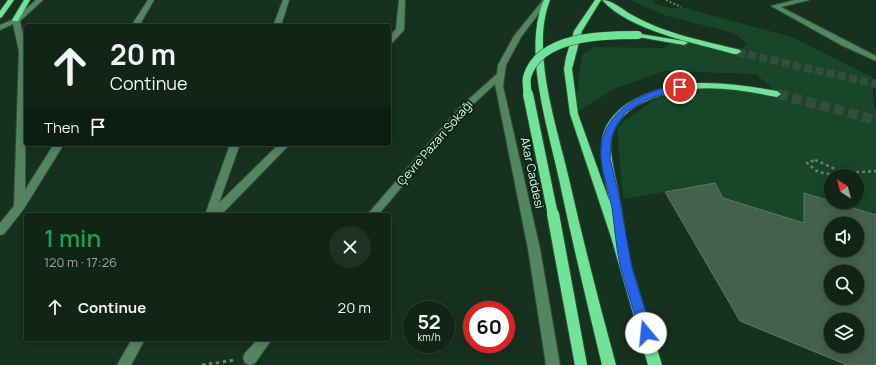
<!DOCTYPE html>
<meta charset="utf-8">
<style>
:root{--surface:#102516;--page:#1e3123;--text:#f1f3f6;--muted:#9ca5a1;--line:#304235}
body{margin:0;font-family:Manrope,sans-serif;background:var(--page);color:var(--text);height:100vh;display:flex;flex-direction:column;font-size:15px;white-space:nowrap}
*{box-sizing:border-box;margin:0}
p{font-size:13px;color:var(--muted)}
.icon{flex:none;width:22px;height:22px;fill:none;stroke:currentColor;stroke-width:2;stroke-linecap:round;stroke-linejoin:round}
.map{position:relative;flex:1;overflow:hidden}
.side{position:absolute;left:24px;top:213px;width:367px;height:128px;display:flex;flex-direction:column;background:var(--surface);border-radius:4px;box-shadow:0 2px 10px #0003,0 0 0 1px var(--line)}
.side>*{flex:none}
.top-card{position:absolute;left:24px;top:24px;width:367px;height:122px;border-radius:4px;box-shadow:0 2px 10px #0003,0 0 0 1px var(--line);background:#102516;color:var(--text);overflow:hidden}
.needle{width:26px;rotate:324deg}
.controls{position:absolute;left:824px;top:169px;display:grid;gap:8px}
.controls a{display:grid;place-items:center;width:40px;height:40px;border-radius:50%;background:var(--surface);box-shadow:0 2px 10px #0003,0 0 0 1px var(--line);font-size:20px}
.speed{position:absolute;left:403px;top:301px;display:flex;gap:8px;font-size:20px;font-weight:700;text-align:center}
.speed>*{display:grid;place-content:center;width:52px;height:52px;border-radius:50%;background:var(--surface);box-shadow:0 2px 10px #0003,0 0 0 1px var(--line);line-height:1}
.speed small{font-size:10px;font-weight:400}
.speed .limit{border:6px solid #d22;background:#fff;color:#111}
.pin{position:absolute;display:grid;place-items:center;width:34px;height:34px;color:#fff;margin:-17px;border:2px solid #fff;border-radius:50%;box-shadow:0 1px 4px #0007}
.me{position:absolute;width:44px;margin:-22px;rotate:343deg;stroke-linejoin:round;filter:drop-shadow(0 0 3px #0008)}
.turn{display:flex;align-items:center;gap:14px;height:84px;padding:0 20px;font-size:18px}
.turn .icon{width:52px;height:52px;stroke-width:2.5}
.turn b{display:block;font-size:28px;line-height:34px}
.then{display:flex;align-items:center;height:38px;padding:0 20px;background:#0003;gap:8px;font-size:15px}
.round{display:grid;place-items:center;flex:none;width:42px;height:42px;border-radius:21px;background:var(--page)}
.overview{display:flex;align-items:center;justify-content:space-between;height:68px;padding:0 20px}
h1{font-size:24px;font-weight:600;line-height:30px;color:#1e9e55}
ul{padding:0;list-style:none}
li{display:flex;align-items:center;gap:12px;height:52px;padding:0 20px}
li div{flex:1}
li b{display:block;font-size:15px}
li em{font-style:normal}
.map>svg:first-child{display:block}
</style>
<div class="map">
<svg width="876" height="365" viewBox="0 0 876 365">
<rect width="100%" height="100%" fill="#16311e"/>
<!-- green -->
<path fill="#174628" d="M 630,0 L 653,0 L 654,3 C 662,6 673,10 681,7 L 792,37 L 872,77 L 874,110 L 876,110 L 876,215 L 833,202 L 857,202 L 857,176 L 831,176 L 831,201 L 804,223 L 723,198 L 716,183 L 623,199 L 617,127 L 668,89 L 773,90 L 756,74 L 664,71 L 614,89 L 574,114 L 582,55 L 594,47 L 664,48 L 670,43 L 680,40 L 741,51 L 747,43 L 734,33 L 667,16 Z"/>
<!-- building -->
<path fill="#44614c" stroke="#5d7a65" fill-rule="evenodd" d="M 715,183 L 723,198 L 804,223 L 804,193 L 876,215 L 876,365 L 847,365 L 740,321 L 665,192 ZM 831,224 L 857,224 L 857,250 L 831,250 ZM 831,272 L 857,272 L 857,298 L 831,298 ZM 831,320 L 857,320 L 857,346 L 831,346 Z"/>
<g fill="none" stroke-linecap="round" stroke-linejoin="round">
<!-- major-tunnel-far1 -->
<path stroke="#354e3c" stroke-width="8" stroke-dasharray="8 3.5" stroke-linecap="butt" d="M 737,52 L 876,84
M 777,94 L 781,95"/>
<!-- major-tunnel -->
<path stroke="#354e3c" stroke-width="10" stroke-dasharray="10 4.5" stroke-linecap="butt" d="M 778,94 L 876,120"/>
<defs>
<path id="minor" d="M 36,0 L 43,0 L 20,21 L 26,48 L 25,190 L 54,144 L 64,144 L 23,210 L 4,234 L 0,235 L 0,223 L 14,206 L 19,51 L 13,24 L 0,30 L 0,25 L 14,19 Z
M 148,0 L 154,0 L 139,26 L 131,26 Z
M 283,0 L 289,0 L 281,26 L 273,26 Z
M 399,0 L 405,0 L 404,30 L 392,43 L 389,43 L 389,37 L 396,29 Z
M 543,0 L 549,0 L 521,37 L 506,65 L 503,86 L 540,249 L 560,365 L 546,365 L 528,249 L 495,84 L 466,111 L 378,215 L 367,215 L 460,107 L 497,74 L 498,65 L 514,36 Z
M 795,0 L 809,0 L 781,7 L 876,56 L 876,61 L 841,45 L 771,6 Z
M 230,144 L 240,144 L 219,203 L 279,144 L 290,144 L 221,215 L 205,215 Z
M 132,339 L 145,339 L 131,365 L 117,365 Z
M 258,339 L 272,339 L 255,363 L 250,365 L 245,363 L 243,358 L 245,353 Z"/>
<path id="major" d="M 8,0 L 14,0 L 2,17 L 0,18 L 0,11 Z
M 24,0 L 30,0 L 18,21 L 14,21 L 12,20 Z
M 544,0 L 550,0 C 530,50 557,127 569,179 C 583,241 599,303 616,365 L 602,365 C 587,303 572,241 559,179 C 548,127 522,50 544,0 Z
M 595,0 L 601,0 L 582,31 L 572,69 L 578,114 L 610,203 C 606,183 599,161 602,140 C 609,98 668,83 704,83 C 729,83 753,87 777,91 L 781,94 L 777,97 C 731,88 686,81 642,103 C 627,110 613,124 611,142 C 610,158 615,174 618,190 C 621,204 623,218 625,232 L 622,236 L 662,365 L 648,365 L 611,237 L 570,114 L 564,69 L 566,57 L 574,31 Z
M 602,0 C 613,0 624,11 634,16 C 666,34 705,41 740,50 L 741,52 L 737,54 L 734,54 C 695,43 630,31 602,0 Z
M 635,33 L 684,41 L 688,43 L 684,45 L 638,37 L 634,35 Z"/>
</defs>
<!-- minor casing -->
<use href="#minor" stroke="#334c3a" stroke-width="2"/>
<!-- major casing -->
<use href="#major" stroke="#334c3a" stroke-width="2"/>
<!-- path-far2 -->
<path stroke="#687e6e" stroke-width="2" stroke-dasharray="2 2" stroke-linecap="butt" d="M 666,0 L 681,7"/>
<!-- path-far1 -->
<path stroke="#687e6e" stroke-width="2.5" stroke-dasharray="3 3" stroke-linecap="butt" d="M 815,160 L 844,173 L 842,176 L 818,172 L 807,163 Z
M 844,173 L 876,171"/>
<!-- path -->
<path stroke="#687e6e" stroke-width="3" stroke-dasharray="3.5 3.5" stroke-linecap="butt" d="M 202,365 L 235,360"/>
<!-- minor -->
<use href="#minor" fill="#528661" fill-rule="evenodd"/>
<!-- major -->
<use href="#major" fill="#70e496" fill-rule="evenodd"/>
<defs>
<path id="major-bridge-far2" d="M 528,95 C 527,89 526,82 527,77 C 539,35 604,35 638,35"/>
<path id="major-bridge-far1" d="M 528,94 L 553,215"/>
<path id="major-bridge" d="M 553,214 L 581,365"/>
</defs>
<!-- major-bridge-far2 casing -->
<use href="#major-bridge-far2" stroke="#334c3a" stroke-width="9" stroke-linecap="butt"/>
<!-- major-bridge-far1 casing -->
<use href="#major-bridge-far1" stroke="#334c3a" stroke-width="12" stroke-linecap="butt"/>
<!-- major-bridge casing -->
<use href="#major-bridge" stroke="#334c3a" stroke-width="14" stroke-linecap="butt"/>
<!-- major-bridge-far2 -->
<use href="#major-bridge-far2" stroke="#70e496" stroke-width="8"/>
<!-- major-bridge-far1 -->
<use href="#major-bridge-far1" stroke="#70e496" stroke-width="10"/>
<!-- major-bridge -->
<use href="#major-bridge" stroke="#70e496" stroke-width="12"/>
</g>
<!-- route -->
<path fill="#2563eb" stroke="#184099" d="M 680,85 L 683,85 L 683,88 L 670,91 L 646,100 L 626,112 L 616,126 L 611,138 L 610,158 L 619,196 L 632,268 L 652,333 L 650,337 L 646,339 L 642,337 L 640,333 C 634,312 627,290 621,269 C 616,249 615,228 612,208 C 609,192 602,173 601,157 C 598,113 642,90 680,85 Z"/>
<g text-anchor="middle" stroke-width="4" stroke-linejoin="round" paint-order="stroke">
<!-- street labels -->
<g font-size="12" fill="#e2f2e5" stroke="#0b2715">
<text transform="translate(435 143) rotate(-49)" y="4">Çevre Pazarı Sokağı</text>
<text transform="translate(532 173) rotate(78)" y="4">Akar Caddesi</text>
</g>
</g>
</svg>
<div class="controls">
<a><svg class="needle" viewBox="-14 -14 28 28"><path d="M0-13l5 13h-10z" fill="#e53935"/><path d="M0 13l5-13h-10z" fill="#9ca5a1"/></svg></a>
<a><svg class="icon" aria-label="sound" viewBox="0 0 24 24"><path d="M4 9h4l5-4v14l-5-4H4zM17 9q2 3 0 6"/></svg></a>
<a><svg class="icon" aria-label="search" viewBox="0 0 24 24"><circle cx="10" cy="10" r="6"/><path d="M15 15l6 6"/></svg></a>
<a><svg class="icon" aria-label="layers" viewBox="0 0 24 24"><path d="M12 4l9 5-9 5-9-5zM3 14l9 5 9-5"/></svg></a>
</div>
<div class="speed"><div>52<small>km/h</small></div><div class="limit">60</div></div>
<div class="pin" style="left:680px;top:87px;background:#d93025"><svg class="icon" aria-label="arrive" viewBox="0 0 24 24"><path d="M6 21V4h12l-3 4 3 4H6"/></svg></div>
<svg class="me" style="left:646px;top:333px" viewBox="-20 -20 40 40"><circle r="19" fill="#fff"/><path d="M0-13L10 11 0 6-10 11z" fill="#2563eb"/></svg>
<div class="top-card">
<div class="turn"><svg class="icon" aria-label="ahead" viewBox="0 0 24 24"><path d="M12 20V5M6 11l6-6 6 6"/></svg><div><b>20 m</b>Continue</div></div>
<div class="then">Then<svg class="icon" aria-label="arrive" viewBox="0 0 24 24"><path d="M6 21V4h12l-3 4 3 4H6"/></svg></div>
</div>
<section class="side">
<div class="overview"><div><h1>1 min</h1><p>120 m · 17:26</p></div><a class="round"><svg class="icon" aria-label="close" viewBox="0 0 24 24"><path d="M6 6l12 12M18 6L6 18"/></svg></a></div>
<ul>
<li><svg class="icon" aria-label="ahead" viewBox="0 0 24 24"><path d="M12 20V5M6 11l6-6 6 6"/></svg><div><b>Continue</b></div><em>20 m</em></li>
</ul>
</section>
</div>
